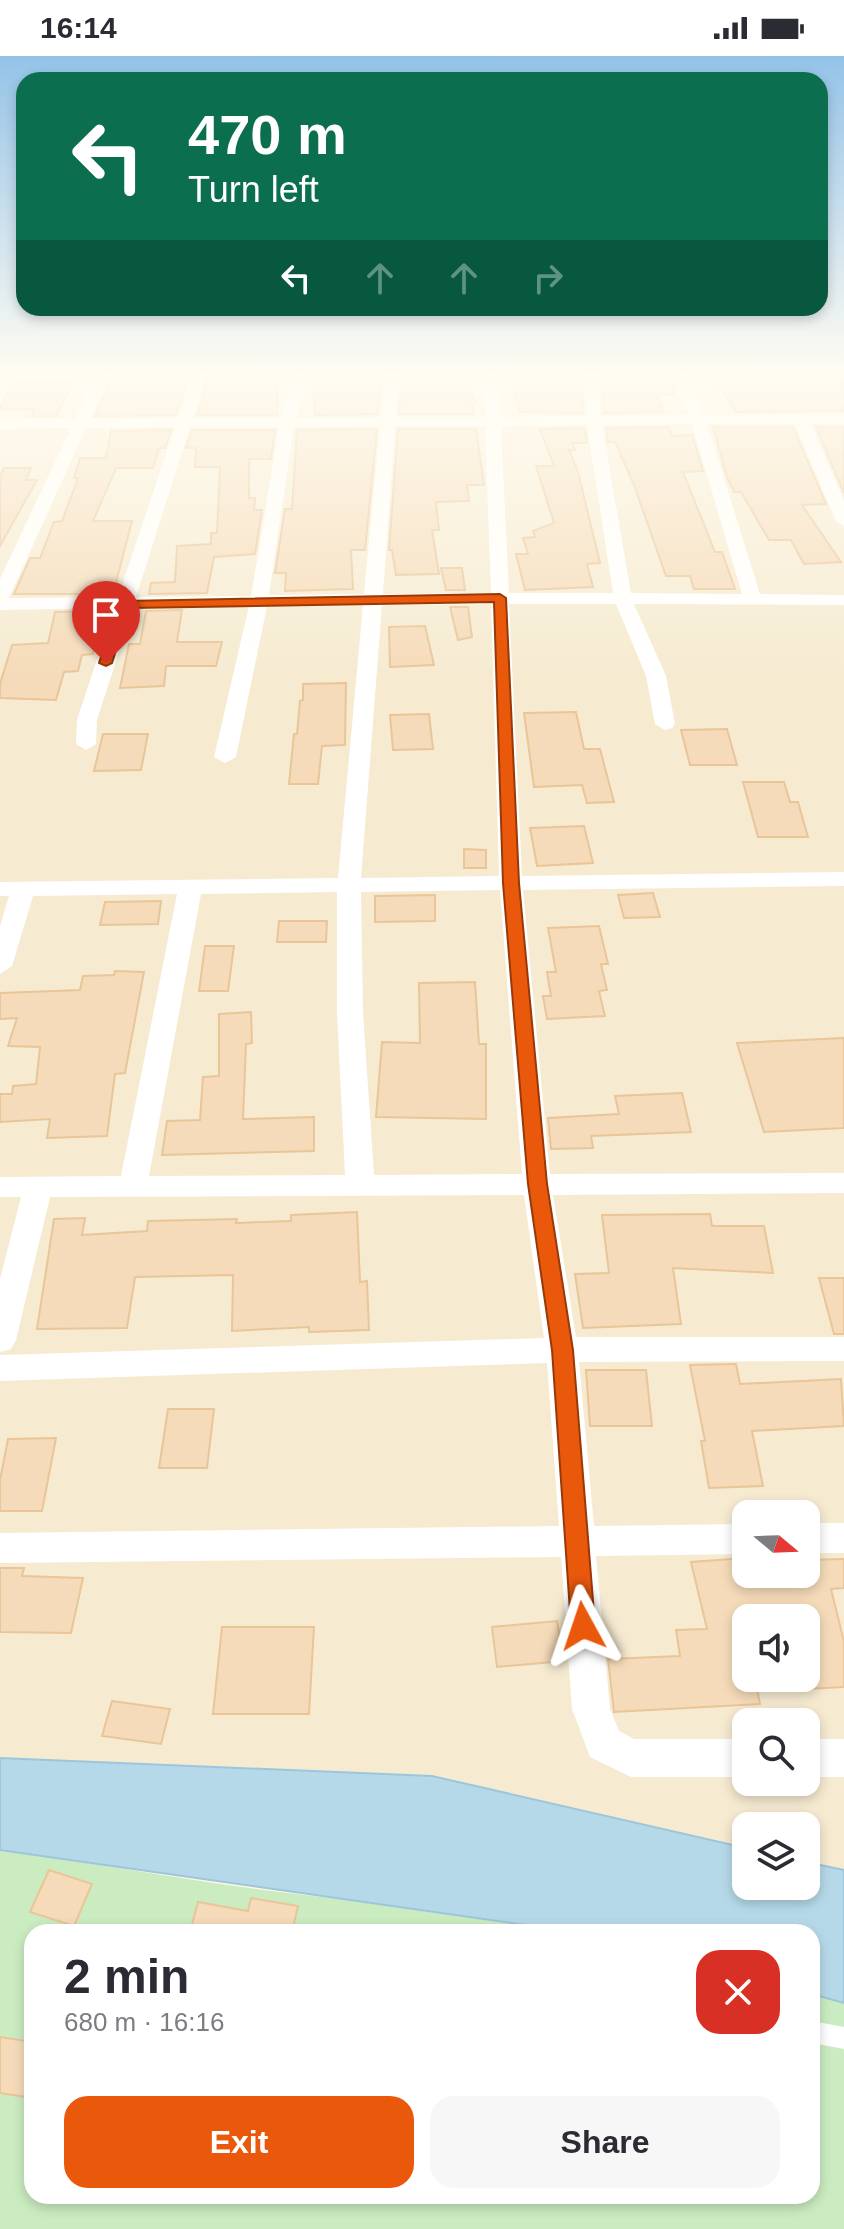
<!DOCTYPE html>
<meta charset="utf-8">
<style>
:root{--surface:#fff;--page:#f7f7f7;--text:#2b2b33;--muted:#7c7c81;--accent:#ea580c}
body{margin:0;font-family:Helvetica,sans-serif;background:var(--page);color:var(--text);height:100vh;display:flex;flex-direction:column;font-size:30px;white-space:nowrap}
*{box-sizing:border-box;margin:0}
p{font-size:26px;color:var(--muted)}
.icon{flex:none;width:44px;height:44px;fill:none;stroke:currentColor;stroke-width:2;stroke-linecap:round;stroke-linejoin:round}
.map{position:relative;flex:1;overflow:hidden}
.details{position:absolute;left:24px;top:1868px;width:796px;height:280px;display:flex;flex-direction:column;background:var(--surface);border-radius:24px;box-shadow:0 4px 12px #0003}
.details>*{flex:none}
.banner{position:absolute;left:16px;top:16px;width:812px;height:244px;border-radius:24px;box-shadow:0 4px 12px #0003;background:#0b6e4f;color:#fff;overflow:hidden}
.needle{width:52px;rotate:109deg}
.controls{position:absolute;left:732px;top:1444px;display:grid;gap:16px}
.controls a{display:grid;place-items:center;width:88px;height:88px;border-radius:16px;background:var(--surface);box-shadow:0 4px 12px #0003;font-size:40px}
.pin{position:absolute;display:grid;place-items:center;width:68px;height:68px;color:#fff;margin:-82px -34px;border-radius:50% 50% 50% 0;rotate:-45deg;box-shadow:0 0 8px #0007}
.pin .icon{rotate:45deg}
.me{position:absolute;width:88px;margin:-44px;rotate:355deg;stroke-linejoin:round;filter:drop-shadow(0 0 6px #0008)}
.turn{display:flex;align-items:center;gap:28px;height:168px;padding:0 40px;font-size:36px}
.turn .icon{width:104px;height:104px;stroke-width:2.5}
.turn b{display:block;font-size:56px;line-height:68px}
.lanes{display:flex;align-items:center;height:76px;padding:0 40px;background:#0003;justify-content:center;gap:40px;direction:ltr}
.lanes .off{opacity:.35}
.round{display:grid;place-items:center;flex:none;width:84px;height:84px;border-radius:24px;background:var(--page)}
.summary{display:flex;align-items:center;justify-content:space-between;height:136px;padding:0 40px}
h1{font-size:48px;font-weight:600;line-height:60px}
.primary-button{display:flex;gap:16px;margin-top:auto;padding:16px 40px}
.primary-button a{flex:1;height:92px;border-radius:24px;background:var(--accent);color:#fff;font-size:32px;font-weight:600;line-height:92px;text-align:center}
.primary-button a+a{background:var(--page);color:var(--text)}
.status{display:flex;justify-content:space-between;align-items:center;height:56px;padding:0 40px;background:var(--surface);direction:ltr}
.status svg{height:22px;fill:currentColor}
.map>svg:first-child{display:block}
</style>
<div class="status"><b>16:14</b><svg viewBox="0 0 49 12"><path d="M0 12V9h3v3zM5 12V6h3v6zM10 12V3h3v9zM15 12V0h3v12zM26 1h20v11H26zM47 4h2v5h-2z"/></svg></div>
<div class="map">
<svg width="844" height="2173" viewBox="0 0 844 2173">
<rect width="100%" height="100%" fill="#fef8e3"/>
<!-- residential -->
<path fill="#f6ebd1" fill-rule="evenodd" d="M 0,317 L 844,317 L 844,1814 L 806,1806 L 806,1770 L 746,1770 L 746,1792 L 432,1720 L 0,1702 ZM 746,1458 L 806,1458 L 806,1518 L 746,1518 ZM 746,1562 L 806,1562 L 806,1622 L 746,1622 ZM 746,1666 L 806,1666 L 806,1726 L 746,1726 Z"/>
<!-- green -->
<path fill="#cbecc1" d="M 0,1795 C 81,1804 161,1820 242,1831 C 352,1847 465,1851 574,1876 L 32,1876 L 32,2140 L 812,2140 L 812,1938 L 844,1947 L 844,2173 L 0,2173 Z"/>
<!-- water -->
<path fill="#b6d9e9" stroke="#9cc6db" stroke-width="2" d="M 0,1702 L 432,1720 L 746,1792 L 746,1830 L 806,1830 L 806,1806 L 844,1814 L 844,1947 L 812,1938 L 812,1876 L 574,1876 L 0,1794 Z"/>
<!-- building -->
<path fill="#f5dbb9" stroke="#e9c598" stroke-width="2" d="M 312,317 L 344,317 L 345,324 L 381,324 L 378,358 L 315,359 Z
M 462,317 L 476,347 L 472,347 L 474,358 L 399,358 L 402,324 L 408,324 L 406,318 Z
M 508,317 L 581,317 L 583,357 L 520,356 Z
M 601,317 L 665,317 L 675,339 L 657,339 L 664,356 L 604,357 Z
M 730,317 L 844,319 L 844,355 L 736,356 L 713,319 Z
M 277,318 L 277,359 L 197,359 L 209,319 Z
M 150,319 L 189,319 L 176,359 L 95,360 L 110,326 L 120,326 L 121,320 Z
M 63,326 L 73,326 L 56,360 L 32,360 L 34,353 L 0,353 L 12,327 Z
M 669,371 L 672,380 L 692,379 L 703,415 L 683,416 L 715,496 L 722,496 L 735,533 L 694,533 L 690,520 L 666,520 L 634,429 L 615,386 L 608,386 L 606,372 Z
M 713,371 L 793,371 L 826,448 L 802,449 L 841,506 L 804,508 L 791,484 L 769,484 L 741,436 L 734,436 L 727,421 Z
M 816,371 L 844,371 L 844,437 Z
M 584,372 L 587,387 L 572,387 L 575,394 L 569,394 L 578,416 L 600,507 L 587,508 L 593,531 L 525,534 L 516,498 L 528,498 L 523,482 L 535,481 L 533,475 L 554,467 L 536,410 L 554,410 L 540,373 Z
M 377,373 L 365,494 L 351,494 L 353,533 L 285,535 L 286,517 L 275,517 L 285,453 L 292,453 L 297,374 Z
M 398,373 L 476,373 L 484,429 L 467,429 L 469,445 L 436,446 L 439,474 L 432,474 L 439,518 L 396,519 L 392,494 L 389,494 Z
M 171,374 L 165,392 L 159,392 L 153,412 L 116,412 L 93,465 L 132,465 L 113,538 L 14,538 L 30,502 L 40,502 L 54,466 L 62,465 L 78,422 L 74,422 L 80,402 L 106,402 L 111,375 Z
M 192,374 L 275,374 L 271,403 L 249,403 L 249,442 L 255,442 L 254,454 L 262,454 L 255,498 L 214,501 L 207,537 L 149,538 L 151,527 L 175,526 L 177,490 L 211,488 L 211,477 L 217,477 L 220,411 L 195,411 L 196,392 L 186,392 Z
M 4,412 L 31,412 L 26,424 L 37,424 L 0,490 L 0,420 Z
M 441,512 L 462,512 L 465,534 L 446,534 Z
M 450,551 L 468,551 L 472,581 L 458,584 Z
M 182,554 L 177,586 L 222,586 L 216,610 L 166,610 L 164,630 L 120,632 L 129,588 L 140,588 L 146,555 Z
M 102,555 L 93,598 L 82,599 L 78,615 L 64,616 L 56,644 L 0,642 L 0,628 L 12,589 L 48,587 L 55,556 Z
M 425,570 L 434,609 L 390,611 L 389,571 Z
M 346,627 L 345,689 L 322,690 L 318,728 L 289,728 L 294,678 L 297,678 L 300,645 L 303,644 L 303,628 Z
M 576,656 L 584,693 L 600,693 L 614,746 L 587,747 L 582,729 L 534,731 L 524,657 Z
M 429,658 L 433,693 L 393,694 L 390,659 Z
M 727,673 L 737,709 L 690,709 L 681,674 Z
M 103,678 L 148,678 L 141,714 L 94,715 Z
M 743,726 L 784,726 L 790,746 L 798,746 L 808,781 L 758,781 Z
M 584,770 L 593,807 L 537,810 L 530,772 Z
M 464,793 L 486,794 L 486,812 L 464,812 Z
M 653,837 L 660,861 L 624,862 L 618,839 Z
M 435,839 L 435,865 L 375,866 L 375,840 Z
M 161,845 L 158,868 L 100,869 L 105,846 Z
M 279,865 L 327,865 L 326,886 L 277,886 Z
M 599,870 L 608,908 L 601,908 L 607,934 L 599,935 L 605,960 L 547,963 L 543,940 L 551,940 L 547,916 L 556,916 L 548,872 Z
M 205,890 L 234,890 L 228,935 L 199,935 Z
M 115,915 L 144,916 L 125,1017 L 115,1018 L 107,1080 L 47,1082 L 50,1063 L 0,1066 L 0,1038 L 12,1038 L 13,1030 L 36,1028 L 40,991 L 8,990 L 17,962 L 0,963 L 0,937 L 80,934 L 83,920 L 114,919 Z
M 475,926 L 479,988 L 486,988 L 486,1063 L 376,1061 L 382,986 L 420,987 L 419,927 Z
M 251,956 L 252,987 L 246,988 L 243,1063 L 314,1061 L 314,1095 L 162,1099 L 167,1065 L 200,1064 L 203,1021 L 219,1020 L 219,958 Z
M 844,982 L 844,1072 L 764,1076 L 737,987 Z
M 682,1037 L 691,1076 L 591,1080 L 593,1092 L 551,1093 L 548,1062 L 619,1058 L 615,1040 Z
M 357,1156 L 360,1226 L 367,1225 L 369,1274 L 309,1276 L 309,1271 L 232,1275 L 233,1219 L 135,1221 L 127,1272 L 37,1273 L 54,1163 L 85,1162 L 82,1179 L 147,1175 L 148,1165 L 237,1163 L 236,1167 L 291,1165 L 291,1159 Z
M 710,1158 L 712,1170 L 764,1170 L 773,1217 L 673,1212 L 681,1268 L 583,1272 L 575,1218 L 609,1217 L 602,1159 Z
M 819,1222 L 844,1222 L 844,1278 L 834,1278 Z
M 736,1308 L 740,1328 L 841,1323 L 844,1370 L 752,1375 L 763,1430 L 709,1432 L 701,1385 L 705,1385 L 690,1309 Z
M 586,1314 L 646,1314 L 652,1370 L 590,1370 Z
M 168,1353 L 214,1353 L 207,1412 L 159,1412 Z
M 56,1382 L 42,1455 L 0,1455 L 0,1424 L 8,1383 Z
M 745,1502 L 746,1518 L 806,1518 L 806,1504 L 844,1503 L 844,1532 L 831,1533 L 844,1586 L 844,1631 L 806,1633 L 806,1559 L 746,1562 L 746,1622 L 755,1622 L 760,1648 L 614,1656 L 608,1603 L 680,1600 L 676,1574 L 707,1573 L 691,1506 Z
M 0,1512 L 24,1512 L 22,1520 L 83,1522 L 71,1577 L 0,1576 Z
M 557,1565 L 564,1605 L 497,1611 L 492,1571 Z
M 222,1571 L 314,1571 L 309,1658 L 213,1658 Z
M 112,1645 L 170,1653 L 161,1688 L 102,1680 Z
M 49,1814 L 92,1828 L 74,1870 L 30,1856 Z
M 251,1842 L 298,1850 L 292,1876 L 190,1876 L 198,1846 L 248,1855 Z
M 0,1981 L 32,1986 L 32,2042 L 0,2037 Z"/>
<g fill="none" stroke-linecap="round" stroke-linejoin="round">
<!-- service -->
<path fill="#fff" fill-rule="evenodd" d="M 812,1965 L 844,1971 L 844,1993 L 812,1987 Z"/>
<!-- minor -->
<path fill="#fff" fill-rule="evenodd" d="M 97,317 L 111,317 L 90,363 L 178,362 L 193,317 L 207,317 L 193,362 L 280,362 L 295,317 L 309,317 L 296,362 L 381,361 L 385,317 L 399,317 L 396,361 L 485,361 L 484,317 L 498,317 L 500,361 L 586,360 L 584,317 L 598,317 L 601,360 L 689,359 L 673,317 L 687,317 L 704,359 L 844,358 L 844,368 L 811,368 L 844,445 L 844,470 L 836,465 L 795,368 L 707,368 L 760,538 L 844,539 L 844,549 L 634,548 L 666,620 L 675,668 L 672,672 L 665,674 L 655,668 L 646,620 L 616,548 L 509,548 L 522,820 L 844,816 L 844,830 L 523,834 L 550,1118 L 844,1117 L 844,1137 L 553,1139 L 576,1281 L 844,1281 L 844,1305 L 579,1306 L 594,1470 L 746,1468 L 746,1498 L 596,1500 L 610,1653 L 619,1675 L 634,1683 L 746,1683 L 746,1721 L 631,1721 L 590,1701 L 572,1653 L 561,1501 L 0,1507 L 0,1477 L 559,1470 L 547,1307 L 0,1325 L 0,1299 L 544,1282 L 524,1139 L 50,1141 L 16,1284 L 11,1293 L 0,1296 L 0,1223 L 21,1141 L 0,1141 L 0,1121 L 121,1120 L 177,838 L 33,840 L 12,910 L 0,918 L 0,870 L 9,840 L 0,840 L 0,826 L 338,822 L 363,549 L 267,550 L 236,701 L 225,707 L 214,701 L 249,550 L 133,552 L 97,664 L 96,688 L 86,694 L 76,688 L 77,664 L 114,552 L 0,554 L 0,523 L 71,372 L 0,373 L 0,363 L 75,363 ZM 692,368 L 742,538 L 631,537 L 602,369 ZM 587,369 L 613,537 L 509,537 L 501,370 ZM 380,370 L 364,538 L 269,539 L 294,371 ZM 395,370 L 485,370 L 491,537 L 383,538 ZM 175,371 L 118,541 L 9,542 L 86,372 ZM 190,371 L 279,371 L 251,540 L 136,541 ZM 491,548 L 499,820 L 361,822 L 382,549 ZM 500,834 L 522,1118 L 374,1119 L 363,957 L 361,836 ZM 337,836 L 337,957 L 345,1119 L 149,1120 L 201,838 Z
M 806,1467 L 844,1467 L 844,1497 L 806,1497 Z
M 806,1683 L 844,1683 L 844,1721 L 806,1721 Z"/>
</g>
<!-- sky -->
<linearGradient id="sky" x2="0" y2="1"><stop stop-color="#94c3e8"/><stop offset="0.51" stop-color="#fffcf2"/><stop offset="1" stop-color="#fffcf2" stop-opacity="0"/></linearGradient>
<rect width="844" height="621" fill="url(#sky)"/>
<!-- route -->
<path fill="#ea580c" stroke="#983908" stroke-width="2" d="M 500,538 L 506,542 L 519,827 L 547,1128 L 573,1294 L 595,1570 L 591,1577 L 583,1581 L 574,1577 L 571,1570 L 552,1294 L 528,1128 L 503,827 L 494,546 L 129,552 L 112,607 L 106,610 L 99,607 L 118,549 L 124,545 Z"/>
</svg>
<div class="controls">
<a><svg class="needle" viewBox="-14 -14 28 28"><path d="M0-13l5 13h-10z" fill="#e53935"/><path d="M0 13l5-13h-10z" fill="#7c7c81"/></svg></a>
<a><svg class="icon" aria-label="sound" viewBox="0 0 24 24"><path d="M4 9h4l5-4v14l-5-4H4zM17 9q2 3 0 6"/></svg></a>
<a><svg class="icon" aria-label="search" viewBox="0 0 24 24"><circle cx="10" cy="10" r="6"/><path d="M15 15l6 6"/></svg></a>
<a><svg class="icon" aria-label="layers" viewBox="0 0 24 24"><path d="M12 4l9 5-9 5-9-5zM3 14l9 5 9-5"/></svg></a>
</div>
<div class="pin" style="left:106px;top:607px;background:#d93025"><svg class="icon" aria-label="arrive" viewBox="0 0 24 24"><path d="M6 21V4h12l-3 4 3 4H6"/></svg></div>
<svg class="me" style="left:583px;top:1570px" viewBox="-20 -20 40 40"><path d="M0-17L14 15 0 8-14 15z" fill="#ea580c" stroke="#fff" stroke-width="4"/></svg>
<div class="banner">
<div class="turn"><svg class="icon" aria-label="left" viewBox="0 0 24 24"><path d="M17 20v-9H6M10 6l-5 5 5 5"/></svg><div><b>470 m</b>Turn left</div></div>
<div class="lanes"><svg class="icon" aria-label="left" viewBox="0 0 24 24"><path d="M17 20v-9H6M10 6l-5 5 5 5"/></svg><svg class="icon off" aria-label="ahead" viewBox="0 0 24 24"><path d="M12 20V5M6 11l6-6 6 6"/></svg><svg class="icon off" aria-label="ahead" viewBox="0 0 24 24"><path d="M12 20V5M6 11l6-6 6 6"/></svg><svg class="icon off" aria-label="right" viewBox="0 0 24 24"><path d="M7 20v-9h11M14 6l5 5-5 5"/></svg></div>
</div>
<section class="details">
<div class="summary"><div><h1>2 min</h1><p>680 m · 16:16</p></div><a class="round" style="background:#d93025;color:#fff"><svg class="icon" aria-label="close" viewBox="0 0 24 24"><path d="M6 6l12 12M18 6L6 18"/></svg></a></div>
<div class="primary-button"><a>Exit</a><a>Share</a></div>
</section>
</div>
